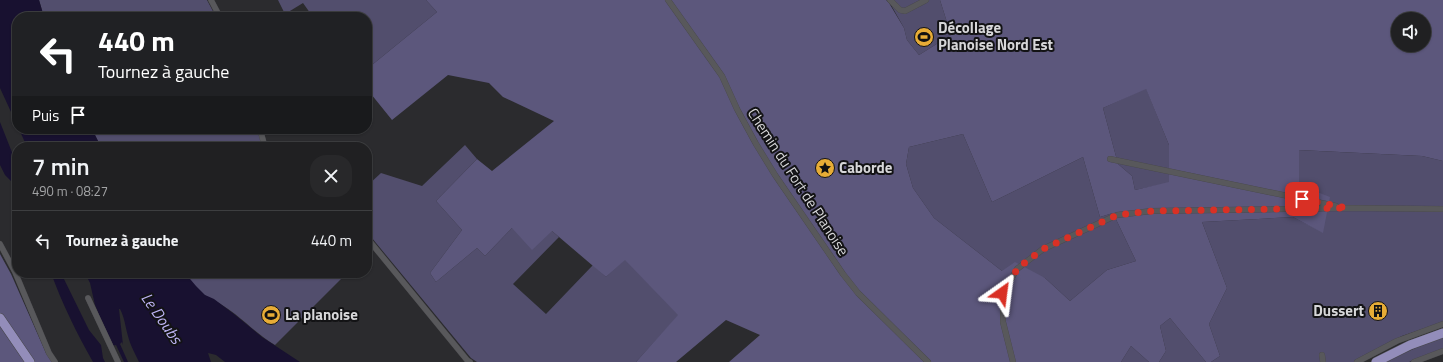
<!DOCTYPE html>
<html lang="fr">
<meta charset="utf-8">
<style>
:root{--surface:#202022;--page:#28282a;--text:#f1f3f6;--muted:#a2a3a5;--line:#3d3e40}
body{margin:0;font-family:"Titillium Web",sans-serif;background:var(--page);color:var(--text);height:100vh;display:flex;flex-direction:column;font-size:15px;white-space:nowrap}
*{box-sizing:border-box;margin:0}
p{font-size:13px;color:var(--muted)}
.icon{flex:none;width:22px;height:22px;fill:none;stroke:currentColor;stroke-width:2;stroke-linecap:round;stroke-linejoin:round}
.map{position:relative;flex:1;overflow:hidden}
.details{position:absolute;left:12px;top:142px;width:360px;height:136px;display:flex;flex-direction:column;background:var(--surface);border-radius:16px;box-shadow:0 1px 3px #0004,0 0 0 1px var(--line)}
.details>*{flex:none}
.banner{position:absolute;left:12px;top:12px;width:360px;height:122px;border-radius:16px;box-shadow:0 1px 3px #0004,0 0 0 1px var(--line);background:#202124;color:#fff;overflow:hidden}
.tools{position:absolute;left:1391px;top:12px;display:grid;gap:8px}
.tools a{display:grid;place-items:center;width:40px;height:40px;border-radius:50%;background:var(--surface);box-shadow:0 1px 3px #0004,0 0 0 1px var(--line);font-size:20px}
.pin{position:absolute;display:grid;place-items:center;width:34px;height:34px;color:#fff;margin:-17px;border-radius:8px;box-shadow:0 2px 6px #0006}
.me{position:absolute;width:44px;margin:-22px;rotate:31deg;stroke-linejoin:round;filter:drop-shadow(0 0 3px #0008)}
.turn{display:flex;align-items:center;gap:14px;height:84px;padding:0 20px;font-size:18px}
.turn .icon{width:52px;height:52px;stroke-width:2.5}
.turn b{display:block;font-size:28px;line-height:34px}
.then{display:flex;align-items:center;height:38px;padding:0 20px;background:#0003;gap:8px;font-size:15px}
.round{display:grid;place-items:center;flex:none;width:42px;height:42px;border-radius:16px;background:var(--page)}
.head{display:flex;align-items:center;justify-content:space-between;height:68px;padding:0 20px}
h1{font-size:24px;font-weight:600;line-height:30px}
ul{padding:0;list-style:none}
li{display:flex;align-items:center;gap:12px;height:60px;padding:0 20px;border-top:1px solid var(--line)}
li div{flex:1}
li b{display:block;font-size:15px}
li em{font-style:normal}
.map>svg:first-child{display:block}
</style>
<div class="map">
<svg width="1443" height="362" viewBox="0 0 1443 362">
<rect width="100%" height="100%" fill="#2b2b2e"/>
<!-- green -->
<path fill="#524e6d" d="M 39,0 L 207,0 L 216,17 L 44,17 Z
M 278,0 L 426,0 L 437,12 L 367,69 L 367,17 L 313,17 L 303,3 L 285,14 Z
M 886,0 L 940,0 L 951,35 L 919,55 L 907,40 L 904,28 L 890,3 Z
M 1146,88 L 1169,145 L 1169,183 L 1135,190 L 1132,176 L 1118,164 L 1103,108 Z
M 92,129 L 258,129 L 263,147 L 101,147 Z
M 963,134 L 992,202 L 1083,157 L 1100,217 L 1113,213 L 1136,261 L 1107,270 L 1070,301 L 1045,278 L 1002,271 L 934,218 L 913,188 L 906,164 L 909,147 Z
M 465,145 L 477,159 L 436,201 L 462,230 L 430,273 L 436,282 L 477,248 L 485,256 L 512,228 L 552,231 L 559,237 L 513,284 L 546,314 L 593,265 L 606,277 L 625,259 L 679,315 L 636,362 L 477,362 L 471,358 L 367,232 L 367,186 L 381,173 L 422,186 Z
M 1298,150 L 1422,156 L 1443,161 L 1443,322 L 1402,336 L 1354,362 L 1211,362 L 1220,356 L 1209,324 L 1227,288 L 1202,222 L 1293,217 L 1323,232 L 1299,185 Z
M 185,273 L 347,273 L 275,345 C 260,336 249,325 235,314 C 226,307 216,301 206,296 C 197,291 191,281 185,273 Z
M 1170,318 L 1206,362 L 1159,362 L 1166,351 L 1160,326 Z
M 1443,337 L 1443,349 L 1409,362 L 1384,362 L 1431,341 Z
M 1131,346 L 1149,362 L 1121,362 Z"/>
<!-- forest -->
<path fill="#5c577c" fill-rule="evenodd" d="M 426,0 L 886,0 L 889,3 L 904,28 L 907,40 L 919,55 L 951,35 L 940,0 L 1443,0 L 1443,161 L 1422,156 L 1299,150 L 1299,185 L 1330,197 L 1323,233 L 1293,217 L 1202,222 L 1227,288 L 1209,324 L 1220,356 L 1211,362 L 1206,362 L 1170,318 L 1160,326 L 1166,351 L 1159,362 L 1149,362 L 1131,346 L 1121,362 L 729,362 L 760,335 L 726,320 L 676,362 L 636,362 L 678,315 L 625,260 L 606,277 L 552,231 L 532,250 L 512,228 L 485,256 L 477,248 L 436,282 L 430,273 L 462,230 L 436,201 L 477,159 L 492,171 L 554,121 L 503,97 L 489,83 L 448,75 L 392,120 L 367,89 L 367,69 L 437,12 ZM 1398,19 L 1424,19 L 1424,45 L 1398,45 ZM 1146,89 L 1169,145 L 1169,182 L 1135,190 L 1132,176 L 1118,164 L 1103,108 ZM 963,134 L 992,202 L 1083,157 L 1100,217 L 1113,213 L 1136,261 L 1107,270 L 1070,301 L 1045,278 L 1015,262 L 1002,271 L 934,218 L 913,188 L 906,164 L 909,147 Z
M 0,254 L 11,274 L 46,353 L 52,362 L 0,362 Z"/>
<!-- water -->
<path fill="#181130" d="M 0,0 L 39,0 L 44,17 L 17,17 L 17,125 L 0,88 Z
M 0,122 L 17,165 L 17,208 L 11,181 L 5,175 L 0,165 Z
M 19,129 L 92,129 L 101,147 L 27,147 Z
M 51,273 L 61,273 L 89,330 L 101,345 L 103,358 L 105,362 L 93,362 C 77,334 62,303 51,273 Z
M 85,273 L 185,273 L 196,286 L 205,295 L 214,299 L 234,314 L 262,337 L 300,362 L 225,362 L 216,355 L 208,353 L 211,362 L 139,362 C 135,353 130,345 128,336 C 125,326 125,319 120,309 L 119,309 L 123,345 L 122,342 L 120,344 L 128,362 L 124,362 L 116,345 L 112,346 L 95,305 L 90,283 Z"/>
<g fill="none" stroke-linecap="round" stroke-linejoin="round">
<defs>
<path id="minor" d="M 211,0 L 220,17
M 668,0 L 722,76 L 737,109 L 756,144 L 775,175 L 843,274 L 858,293 L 928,362
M 890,0 L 900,10 L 905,11 L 926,0
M 260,129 L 265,147
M 1110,159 L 1336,206
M 367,238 L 467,360 L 470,362
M 0,244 L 15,272 L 49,353 L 55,362
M 88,298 L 118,362
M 1322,355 L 1323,362
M 1013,362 L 1003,322 L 1003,293 L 1017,269 L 1043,249 L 1117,215 L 1152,211 L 1347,208 L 1443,209
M 1357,362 L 1397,341 L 1443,324
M 1414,362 L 1443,351"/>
<path id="primary" d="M 0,318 L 30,362
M 1376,362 L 1410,345 L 1443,333"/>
</defs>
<!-- minor casing -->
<use href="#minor" stroke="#464649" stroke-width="6"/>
<!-- primary casing -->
<use href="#primary" stroke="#464649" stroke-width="10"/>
<!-- minor -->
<use href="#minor" stroke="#58585b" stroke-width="5.5"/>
<!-- primary -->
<use href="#primary" stroke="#938dba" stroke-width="9"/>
</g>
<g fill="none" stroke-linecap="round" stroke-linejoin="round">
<!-- route -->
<path stroke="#d93025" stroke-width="7" stroke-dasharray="0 12.6" d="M 1002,293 L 1018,268 L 1043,249 L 1117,215 L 1152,211 L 1347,208 L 1302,199"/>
</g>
<!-- icons -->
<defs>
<symbol id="stadium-disc" viewBox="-11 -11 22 22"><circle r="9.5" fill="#e7ac36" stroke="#131315"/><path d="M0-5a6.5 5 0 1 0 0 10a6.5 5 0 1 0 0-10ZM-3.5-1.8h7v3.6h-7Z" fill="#111"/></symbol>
<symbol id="sight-disc" viewBox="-11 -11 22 22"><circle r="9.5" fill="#e7ac36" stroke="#131315"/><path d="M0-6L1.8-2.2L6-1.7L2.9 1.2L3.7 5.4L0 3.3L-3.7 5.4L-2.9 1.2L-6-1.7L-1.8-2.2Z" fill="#111"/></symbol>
<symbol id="building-disc" viewBox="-11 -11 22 22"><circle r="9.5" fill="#e7ac36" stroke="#131315"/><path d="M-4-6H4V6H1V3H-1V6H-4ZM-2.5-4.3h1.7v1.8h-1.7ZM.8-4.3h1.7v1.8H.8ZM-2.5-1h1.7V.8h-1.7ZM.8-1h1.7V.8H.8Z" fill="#111"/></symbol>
</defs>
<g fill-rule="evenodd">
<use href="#stadium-disc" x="913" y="26" width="22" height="22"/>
<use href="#sight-disc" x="814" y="157" width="22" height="22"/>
<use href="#building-disc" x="1367" y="300" width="22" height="22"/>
<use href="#stadium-disc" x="260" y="304" width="22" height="22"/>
</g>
<g text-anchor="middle" stroke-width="4" stroke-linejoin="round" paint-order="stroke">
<!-- poi labels -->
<g font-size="15" font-weight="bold" fill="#d7d7d9" stroke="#131315" text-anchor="start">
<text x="938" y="33">Décollage<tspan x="938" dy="17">Planoise Nord Est</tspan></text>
<text x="839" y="173">Caborde</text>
<text x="1364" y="316" text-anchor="end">Dussert</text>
<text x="285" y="320">La planoise</text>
</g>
<!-- street labels -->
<g font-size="15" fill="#d7d7d9" stroke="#131315">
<text transform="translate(798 182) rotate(57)" y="5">Chemin du Fort de Planoise</text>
</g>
<!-- water labels -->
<g font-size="16" font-style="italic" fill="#bdb4f4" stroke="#131315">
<text transform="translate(162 318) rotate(55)" y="6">Le Doubs</text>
</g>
</g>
</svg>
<div class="tools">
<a><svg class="icon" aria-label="sound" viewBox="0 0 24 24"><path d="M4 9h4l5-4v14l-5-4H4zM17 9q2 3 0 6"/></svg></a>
</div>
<div class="pin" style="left:1302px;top:199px;background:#d93025"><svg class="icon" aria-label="arrive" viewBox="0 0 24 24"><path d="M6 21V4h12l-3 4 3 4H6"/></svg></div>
<svg class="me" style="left:1002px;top:293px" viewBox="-20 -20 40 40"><path d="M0-17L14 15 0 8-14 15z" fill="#d93025" stroke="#fff" stroke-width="4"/></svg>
<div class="banner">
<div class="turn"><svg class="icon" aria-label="left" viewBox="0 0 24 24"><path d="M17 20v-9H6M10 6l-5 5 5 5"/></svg><div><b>440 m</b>Tournez à gauche</div></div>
<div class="then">Puis<svg class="icon" aria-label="arrive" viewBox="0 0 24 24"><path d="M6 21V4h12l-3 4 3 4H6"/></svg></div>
</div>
<section class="details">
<div class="head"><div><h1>7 min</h1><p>490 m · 08:27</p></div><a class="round"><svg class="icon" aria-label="close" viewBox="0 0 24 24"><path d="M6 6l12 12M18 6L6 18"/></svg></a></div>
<ul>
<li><svg class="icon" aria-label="left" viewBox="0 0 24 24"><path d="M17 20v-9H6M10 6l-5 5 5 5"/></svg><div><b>Tournez à gauche</b></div><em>440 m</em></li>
</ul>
</section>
</div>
